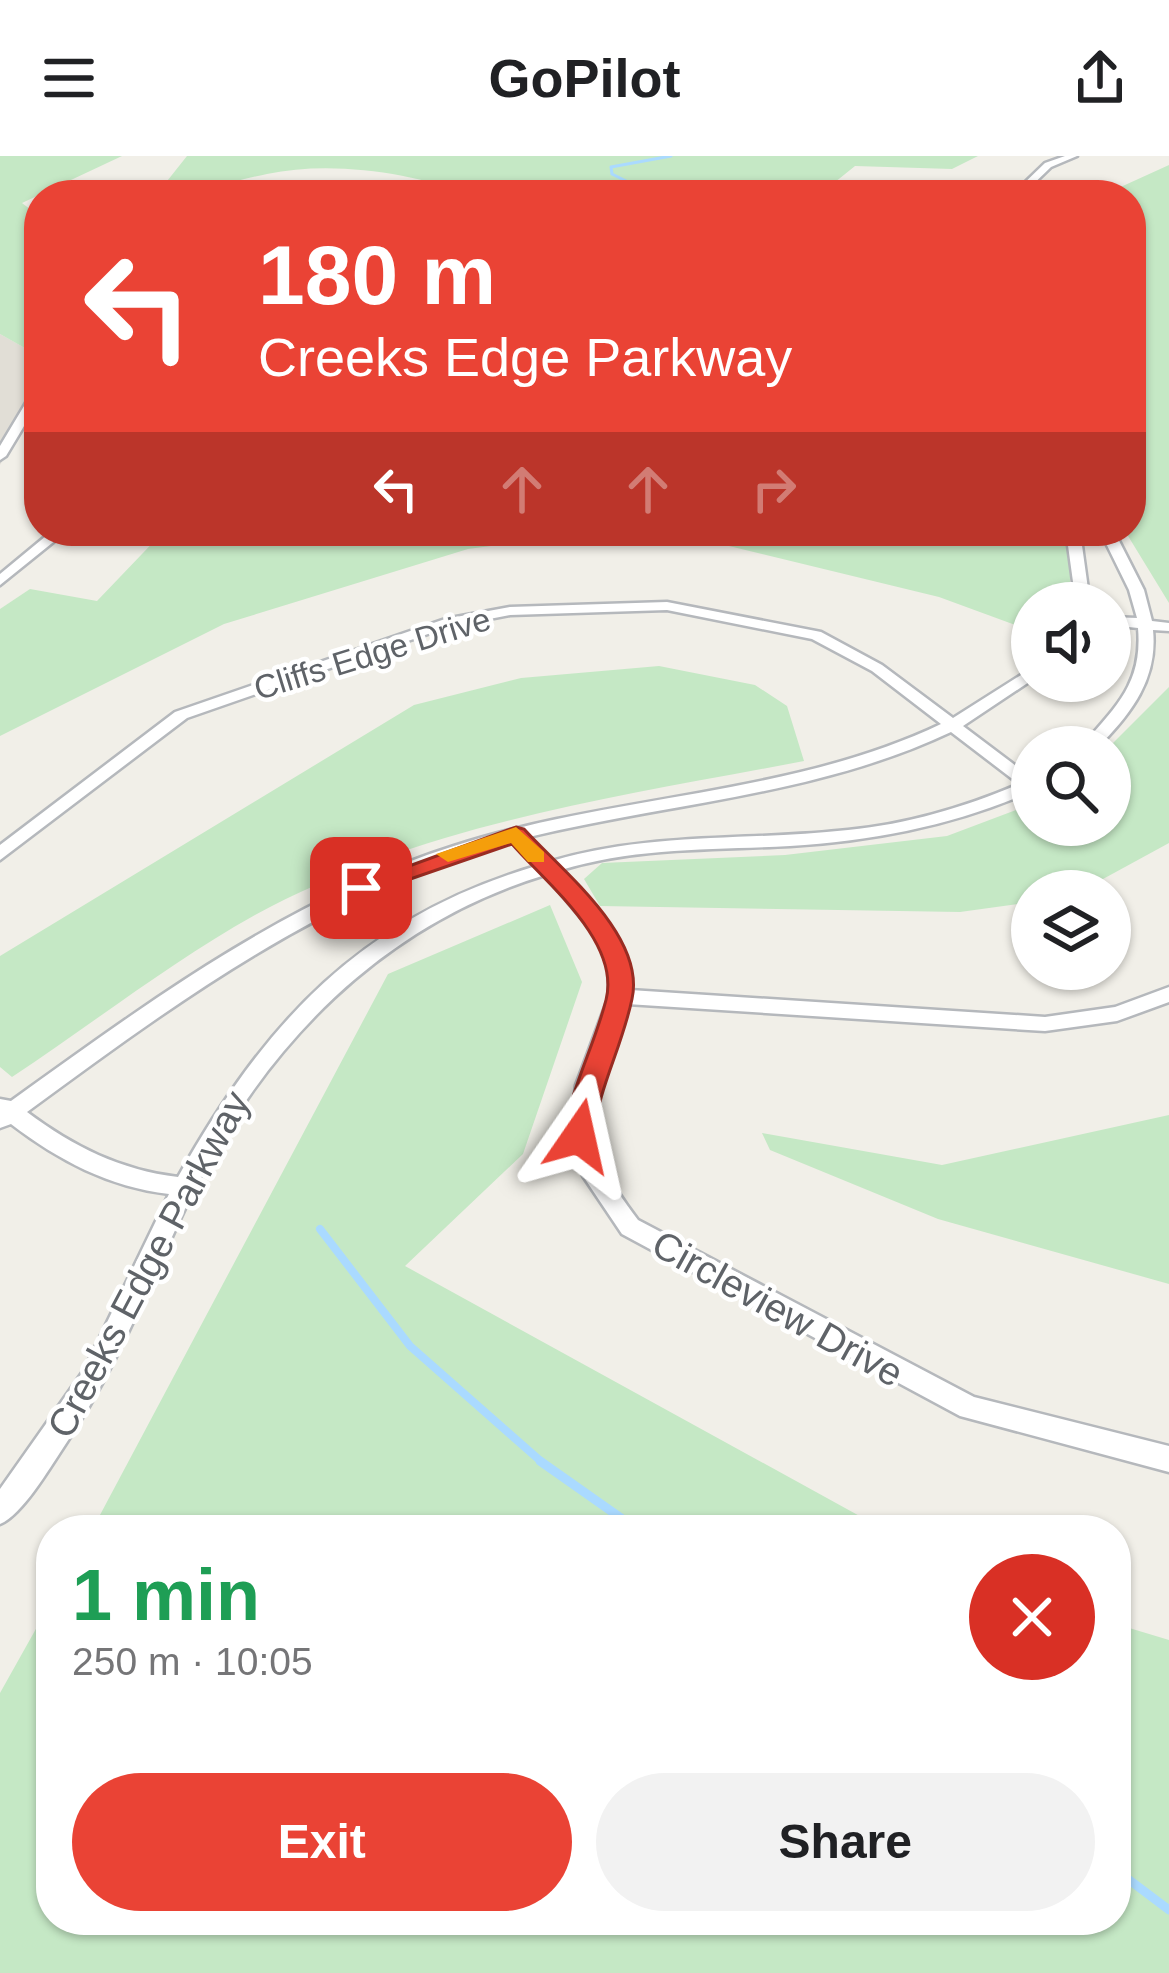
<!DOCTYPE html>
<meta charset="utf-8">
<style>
:root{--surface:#fff;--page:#f2f2f2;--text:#202124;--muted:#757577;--accent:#ea4335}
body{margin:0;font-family:Arial,sans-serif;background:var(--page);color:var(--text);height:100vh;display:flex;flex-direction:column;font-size:45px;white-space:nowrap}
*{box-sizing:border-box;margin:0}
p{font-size:39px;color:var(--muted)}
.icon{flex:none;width:66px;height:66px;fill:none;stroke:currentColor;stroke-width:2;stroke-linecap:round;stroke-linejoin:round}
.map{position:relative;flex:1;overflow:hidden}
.panel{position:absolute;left:36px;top:1359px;width:1095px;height:420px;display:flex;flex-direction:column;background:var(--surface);border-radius:48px;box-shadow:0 3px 9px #0004}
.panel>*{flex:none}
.guide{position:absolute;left:24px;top:24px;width:1122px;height:366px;border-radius:48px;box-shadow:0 3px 9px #0004;background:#ea4335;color:#fff;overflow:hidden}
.buttons{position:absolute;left:1011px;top:426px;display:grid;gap:24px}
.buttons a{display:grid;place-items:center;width:120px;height:120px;border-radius:50%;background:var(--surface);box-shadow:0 3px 9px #0004;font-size:60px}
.pin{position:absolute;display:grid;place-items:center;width:102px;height:102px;color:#fff;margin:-51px;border-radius:24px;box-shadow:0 6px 18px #0006}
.me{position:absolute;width:132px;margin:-66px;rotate:11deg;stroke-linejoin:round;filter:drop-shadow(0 0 9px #0008)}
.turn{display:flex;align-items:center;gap:42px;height:252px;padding:0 36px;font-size:54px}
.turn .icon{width:156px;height:156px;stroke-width:2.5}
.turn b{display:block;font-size:84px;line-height:102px}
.lanes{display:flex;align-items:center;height:114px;padding:0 36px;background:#0003;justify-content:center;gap:60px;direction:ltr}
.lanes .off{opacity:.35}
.round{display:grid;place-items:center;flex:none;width:126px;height:126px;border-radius:63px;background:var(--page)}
.overview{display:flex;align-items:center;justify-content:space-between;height:204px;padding:0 36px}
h1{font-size:72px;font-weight:700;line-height:90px;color:#1e9e55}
.cta{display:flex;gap:24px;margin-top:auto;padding:24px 36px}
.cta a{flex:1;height:138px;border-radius:72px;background:var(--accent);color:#fff;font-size:48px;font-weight:700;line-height:138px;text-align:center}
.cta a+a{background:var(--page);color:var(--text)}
header{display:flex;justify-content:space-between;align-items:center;height:156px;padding:0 36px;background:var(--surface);font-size:54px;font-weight:700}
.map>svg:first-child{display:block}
</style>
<header><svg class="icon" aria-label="menu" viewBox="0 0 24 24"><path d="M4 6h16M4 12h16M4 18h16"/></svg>GoPilot<svg class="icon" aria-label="share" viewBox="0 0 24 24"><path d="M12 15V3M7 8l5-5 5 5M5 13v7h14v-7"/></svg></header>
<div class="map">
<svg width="1169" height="1817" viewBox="0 0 1169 1817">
<rect width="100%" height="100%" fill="#f1efe8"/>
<!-- education -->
<path fill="#e1ded6" d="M 0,178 L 39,200 L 39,238 L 0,309 Z"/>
<!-- green -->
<path fill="#c5e8c5" d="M 0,0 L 122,0 L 22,47 L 39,60 L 39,200 L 0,178 Z
M 187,0 L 978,0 L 952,13 L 855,10 L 819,39 L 473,39 C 412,17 332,4 267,18 C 227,26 197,39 156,39 Z
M 1169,9 L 1169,447 L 1125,375 L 1131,375 L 1131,39 L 1103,39 Z
M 164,375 L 607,375 L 468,393 L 224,468 L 0,580 L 0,453 L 30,433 L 97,445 Z
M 667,375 L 1066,375 L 1072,404 L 1068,447 L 1032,447 L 1032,475 L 939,441 Z
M 659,510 L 755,529 L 787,550 L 804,605 C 618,641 423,667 255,759 C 171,806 92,868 12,921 L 0,911 L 0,800 L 414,549 L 521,522 Z
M 1169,531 L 1169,687 L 1081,735 L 1032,735 L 1032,746 L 960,756 L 600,750 L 584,723 L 602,707 L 785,699 L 947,680 L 1032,648 L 1032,669 L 1110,669 L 1109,591 Z
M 550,749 L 582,826 L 523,998 L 405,1110 L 885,1374 L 92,1374 L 388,818 Z
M 1169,959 L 1169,1128 L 938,1063 L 770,994 L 762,977 L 942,1009 Z
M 51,1446 L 51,1764 L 1116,1764 L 1116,1468 L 1169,1484 L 1169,1817 L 0,1817 L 0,1537 Z"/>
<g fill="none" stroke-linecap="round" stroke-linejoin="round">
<!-- stream-far2 -->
<path stroke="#aadaff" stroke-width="3" d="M 622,39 L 630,27 L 612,18 L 611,11 L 671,0"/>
<!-- stream-far1 -->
<path stroke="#aadaff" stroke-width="8" d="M 320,1073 L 410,1190 L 544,1308"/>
<!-- stream -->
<path stroke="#aadaff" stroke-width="9" d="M 540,1305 L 638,1374
M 1116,1714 L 1169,1754"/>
<defs>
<path id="minor" d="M 1065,0 L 1077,0 L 1051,11 L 1022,39 L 924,34 L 879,39 L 924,28 L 1014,37 L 1045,7 Z
M 301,36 L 370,36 L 374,39 L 297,39 Z
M 39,232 L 39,245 L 6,300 L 0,304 L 0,290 L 33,235 Z
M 52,375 L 67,375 L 0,429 L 0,418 Z
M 1066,375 L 1080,375 L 1088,433 L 1085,447 L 1071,447 L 1074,433 Z
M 1100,375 L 1114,375 L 1144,434 L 1152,465 L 1169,467 L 1169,475 L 1153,474 C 1158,523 1131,558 1098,591 L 1081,591 C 1114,552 1143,529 1138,472 L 1110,469 L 1110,461 L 1137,462 L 1129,434 Z
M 667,446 L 821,476 L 882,509 L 953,562 L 1032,512 L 1032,524 L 963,570 L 1032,622 L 1032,635 C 955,669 874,685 790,690 C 713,694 635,691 561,714 C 592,746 632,786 630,834 L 1045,861 L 1115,851 L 1169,831 L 1169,846 L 1117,865 L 1045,875 L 627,848 C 593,946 568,973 638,1064 L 974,1241 L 1169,1290 L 1169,1316 L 960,1260 L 622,1078 L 583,1020 L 570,975 L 576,929 L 609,840 L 608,808 L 593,776 L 545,719 C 382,769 264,889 191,1040 C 150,1126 117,1213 63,1292 C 49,1313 22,1359 0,1368 L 0,1333 L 84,1214 L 169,1038 C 109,1031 58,1004 11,968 L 0,972 L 0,943 L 11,945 C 150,845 289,742 454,690 C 613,638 787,641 941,568 L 872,515 L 812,483 L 667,454 L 510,459 L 448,471 L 187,562 L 0,704 L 0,689 L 175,556 L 445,463 L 510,451 ZM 951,576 L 1019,628 C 965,651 908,668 848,674 C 749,685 649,676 552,705 L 529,681 C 670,647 818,639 951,576 ZM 513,685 L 536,710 C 361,762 265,866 178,1021 C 120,1014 74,991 27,956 C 178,845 329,734 513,685 Z"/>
</defs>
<!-- minor casing -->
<use href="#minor" stroke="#b5b8bc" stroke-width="5"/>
<!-- minor -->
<use href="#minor" fill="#fff" fill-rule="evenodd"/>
</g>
<!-- route -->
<path fill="#ea4335" stroke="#982c22" stroke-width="3" d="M 516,671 L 524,673 C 562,715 646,780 632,843 C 622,891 599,931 593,980 L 579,991 L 564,980 C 571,931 594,891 606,844 C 621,786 546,727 512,688 L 361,740 L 349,732 Z"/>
<!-- slow -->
<path fill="#f59e0b" d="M 516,671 L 544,696 L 544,706 L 528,706 L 511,687 L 448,706 L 436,698 Z"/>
<g text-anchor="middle" stroke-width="9" stroke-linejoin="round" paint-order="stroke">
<!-- far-street labels -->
<g font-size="33" fill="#5f6368" stroke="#fff">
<text transform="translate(372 497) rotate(-17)" y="12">Cliffs Edge Drive</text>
</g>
<!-- street labels -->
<g font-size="39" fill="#5f6368" stroke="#fff">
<text transform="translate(148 1108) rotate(-62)" y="14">Creeks Edge Parkway</text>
<text transform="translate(778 1152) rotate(29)" y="14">Circleview Drive</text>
</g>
</g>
</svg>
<div class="buttons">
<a><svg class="icon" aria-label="sound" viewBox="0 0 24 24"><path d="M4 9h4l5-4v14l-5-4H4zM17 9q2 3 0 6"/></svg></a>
<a><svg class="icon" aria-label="search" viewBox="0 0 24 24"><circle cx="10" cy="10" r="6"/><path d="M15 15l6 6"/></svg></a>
<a><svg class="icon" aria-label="layers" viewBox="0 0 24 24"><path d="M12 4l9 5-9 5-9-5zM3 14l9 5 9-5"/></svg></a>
</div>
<div class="pin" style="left:361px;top:732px;background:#d93025"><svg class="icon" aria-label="arrive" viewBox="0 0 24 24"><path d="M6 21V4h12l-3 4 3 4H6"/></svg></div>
<svg class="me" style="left:579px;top:980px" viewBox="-20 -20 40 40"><path d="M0-17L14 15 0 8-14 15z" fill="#ea4335" stroke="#fff" stroke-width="4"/></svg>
<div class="guide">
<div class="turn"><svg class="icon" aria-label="left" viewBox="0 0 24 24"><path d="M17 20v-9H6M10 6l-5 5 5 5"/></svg><div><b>180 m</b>Creeks Edge Parkway</div></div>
<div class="lanes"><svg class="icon" aria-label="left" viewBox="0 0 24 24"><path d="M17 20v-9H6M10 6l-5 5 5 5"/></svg><svg class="icon off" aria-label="ahead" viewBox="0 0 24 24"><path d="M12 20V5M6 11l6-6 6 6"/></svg><svg class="icon off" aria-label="ahead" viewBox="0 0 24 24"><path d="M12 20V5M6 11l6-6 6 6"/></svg><svg class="icon off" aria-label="right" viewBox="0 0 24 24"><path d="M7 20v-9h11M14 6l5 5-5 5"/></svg></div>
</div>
<section class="panel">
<div class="overview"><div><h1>1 min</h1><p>250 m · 10:05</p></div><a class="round" style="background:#d93025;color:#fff"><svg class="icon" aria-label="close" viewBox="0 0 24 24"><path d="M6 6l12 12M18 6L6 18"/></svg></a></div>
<div class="cta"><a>Exit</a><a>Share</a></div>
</section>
</div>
